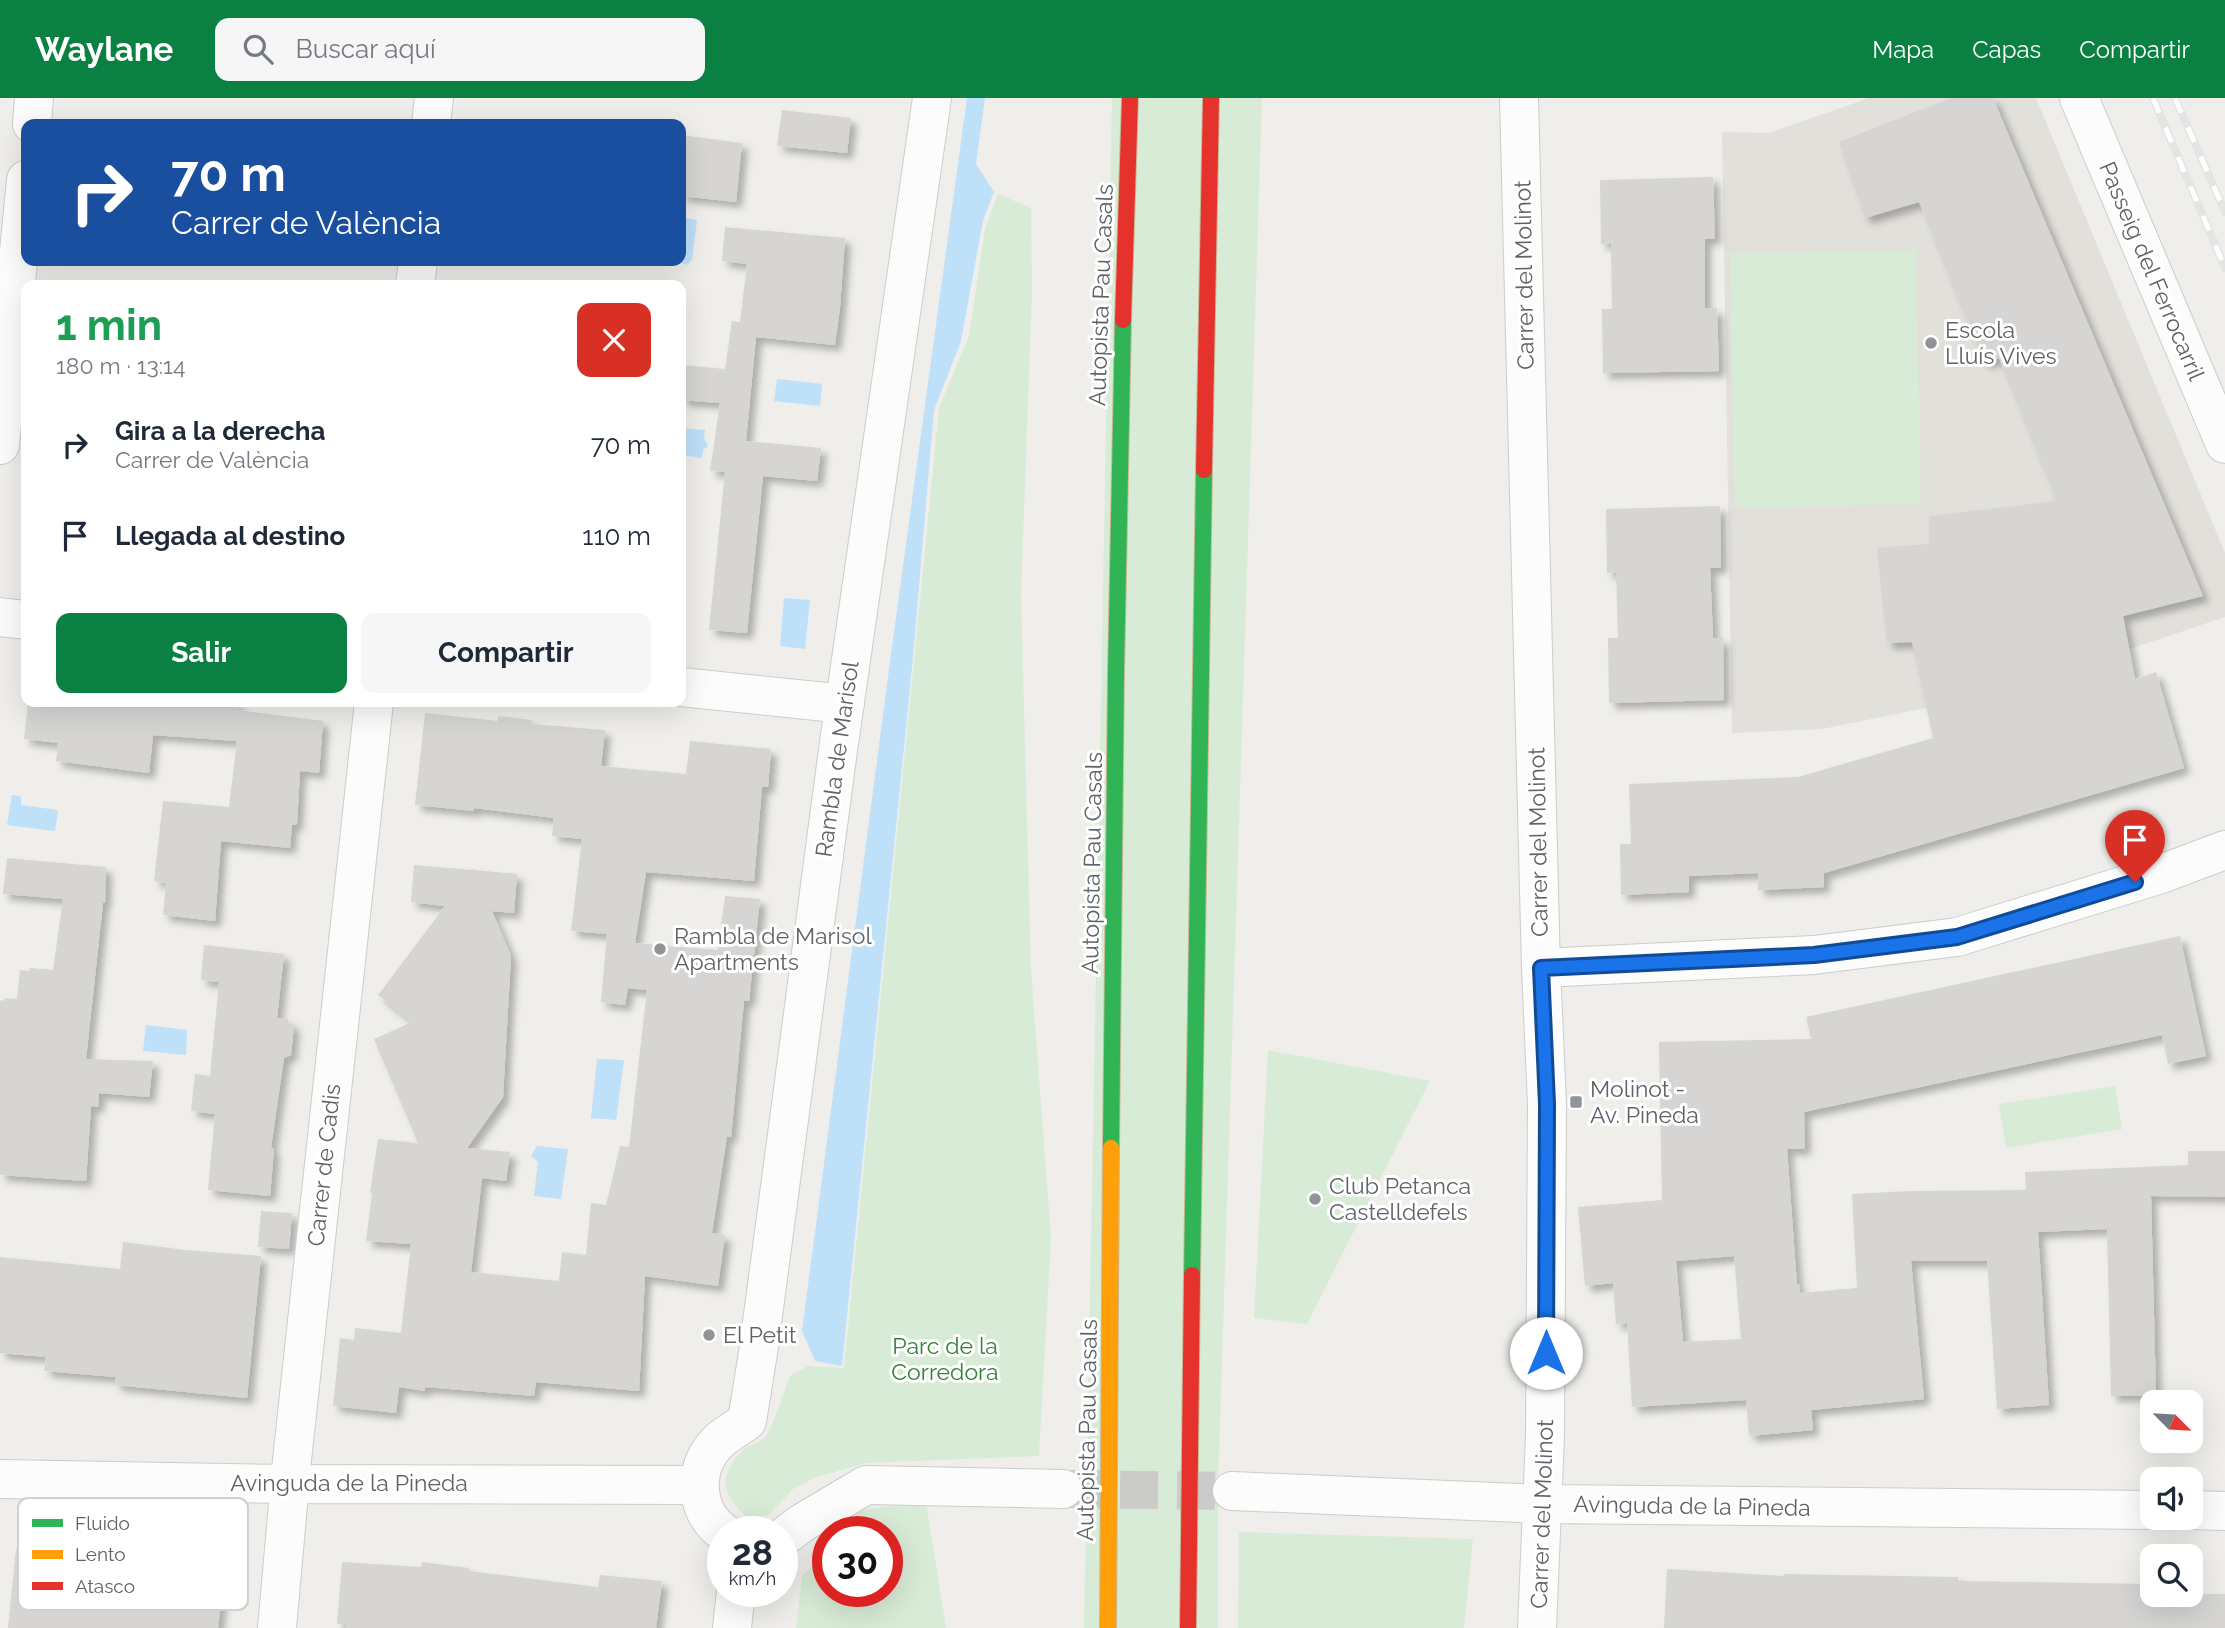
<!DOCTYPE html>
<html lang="es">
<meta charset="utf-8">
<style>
:root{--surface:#fff;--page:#f6f6f7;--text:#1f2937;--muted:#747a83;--accent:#0b8043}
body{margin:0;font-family:Raleway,sans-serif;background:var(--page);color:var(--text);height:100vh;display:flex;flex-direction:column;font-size:26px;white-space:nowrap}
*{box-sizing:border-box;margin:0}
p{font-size:23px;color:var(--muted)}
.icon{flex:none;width:38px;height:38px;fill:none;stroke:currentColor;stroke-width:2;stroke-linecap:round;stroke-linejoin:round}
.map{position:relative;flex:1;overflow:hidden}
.drawer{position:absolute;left:21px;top:182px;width:665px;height:427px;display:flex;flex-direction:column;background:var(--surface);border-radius:14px;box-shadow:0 7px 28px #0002}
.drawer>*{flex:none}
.guide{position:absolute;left:21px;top:21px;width:665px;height:147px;border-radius:14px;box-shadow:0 7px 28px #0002;background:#1a4fa0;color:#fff;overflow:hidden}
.needle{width:46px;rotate:114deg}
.buttons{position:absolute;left:2140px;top:1292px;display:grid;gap:14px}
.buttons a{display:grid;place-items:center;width:63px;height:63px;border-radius:14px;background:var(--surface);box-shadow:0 7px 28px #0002;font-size:35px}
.speed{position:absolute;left:707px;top:1418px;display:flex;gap:14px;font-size:35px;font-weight:700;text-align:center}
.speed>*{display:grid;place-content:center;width:91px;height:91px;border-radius:50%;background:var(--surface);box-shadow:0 7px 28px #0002;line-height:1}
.speed small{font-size:18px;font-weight:400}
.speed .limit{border:10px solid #d22;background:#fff;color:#111}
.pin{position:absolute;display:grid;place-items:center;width:60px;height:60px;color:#fff;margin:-72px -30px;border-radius:50% 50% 50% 0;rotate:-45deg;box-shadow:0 0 7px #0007}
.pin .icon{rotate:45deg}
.me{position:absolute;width:77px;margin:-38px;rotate:0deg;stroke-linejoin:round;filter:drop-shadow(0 0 5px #0008)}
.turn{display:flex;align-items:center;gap:24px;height:147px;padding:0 35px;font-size:32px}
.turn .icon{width:91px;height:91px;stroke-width:2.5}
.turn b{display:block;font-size:49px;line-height:60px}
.round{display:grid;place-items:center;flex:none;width:74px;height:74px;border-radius:14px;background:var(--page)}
.overview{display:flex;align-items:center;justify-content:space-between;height:119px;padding:0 35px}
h1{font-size:42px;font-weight:700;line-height:52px;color:#1e9e55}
.primary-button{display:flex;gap:14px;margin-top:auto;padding:14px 35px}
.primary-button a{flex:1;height:80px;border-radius:14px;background:var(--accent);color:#fff;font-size:28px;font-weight:700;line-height:80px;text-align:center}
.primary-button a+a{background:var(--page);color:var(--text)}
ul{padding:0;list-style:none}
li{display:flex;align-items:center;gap:21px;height:91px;padding:0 35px}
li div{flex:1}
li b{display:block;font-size:26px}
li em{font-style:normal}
header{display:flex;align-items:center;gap:42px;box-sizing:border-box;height:98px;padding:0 35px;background:var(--accent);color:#fff}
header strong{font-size:33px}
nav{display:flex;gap:38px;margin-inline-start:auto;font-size:24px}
.search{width:490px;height:63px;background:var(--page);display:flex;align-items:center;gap:18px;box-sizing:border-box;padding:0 24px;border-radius:14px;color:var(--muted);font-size:26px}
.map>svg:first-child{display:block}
</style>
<header>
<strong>Waylane</strong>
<div class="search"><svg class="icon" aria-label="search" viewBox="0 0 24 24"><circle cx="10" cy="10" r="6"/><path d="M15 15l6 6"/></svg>Buscar aquí</div>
<nav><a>Mapa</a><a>Capas</a><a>Compartir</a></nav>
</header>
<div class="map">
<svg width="2225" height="1530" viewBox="0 0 2225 1530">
<defs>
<filter id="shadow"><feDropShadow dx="6" dy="6" stdDeviation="3.5" flood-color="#0004"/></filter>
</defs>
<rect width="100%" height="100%" fill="#efeeea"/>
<!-- education -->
<path fill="#e2e0da" d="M 1869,0 L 2036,0 L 2225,455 L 2225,519 L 2130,551 L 1926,610 L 1822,631 L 1732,635 L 1722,34 L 1769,35 Z"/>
<!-- green -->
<path fill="#d8ebd6" d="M 1112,0 L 1262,0 L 1218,1390 L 1218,1530 L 1084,1530 Z
M 998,96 L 1031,110 L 1032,193 L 1021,497 L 1031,872 L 1051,1140 L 1039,1358 L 866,1365 L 814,1380 L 793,1391 L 770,1416 L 750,1422 C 724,1399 715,1381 742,1353 C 748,1347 759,1345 765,1339 C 772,1332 785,1290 790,1278 L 808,1268 L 844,1270 L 939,310 L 969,238 L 985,130 Z
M 1916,152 L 1921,406 L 1735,410 L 1730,156 Z
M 1268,952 L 1430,983 L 1307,1226 L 1254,1220 Z
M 2115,988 L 2122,1031 L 2006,1050 L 1999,1006 Z
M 926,1404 L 946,1530 L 796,1530 L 802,1478 L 828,1454 L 828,1493 L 887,1493 L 887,1433 L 847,1433 L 859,1412 Z
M 1239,1434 L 1473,1441 L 1464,1530 L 1238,1530 Z"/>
<!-- water -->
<path fill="#bfe0f9" d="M 967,0 L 985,0 L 976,66 L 994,94 L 983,123 L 961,243 L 934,312 L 913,559 L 842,1268 L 815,1263 L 802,1233 L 891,556 Z
M 681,119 L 697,122 L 692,162 L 687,167 L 676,163 L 681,163 Z
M 777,281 L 822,286 L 820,308 L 774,303 Z
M 681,330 L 705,332 L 704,340 L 708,348 L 703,352 L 702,360 L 681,357 Z
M 784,500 L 810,502 L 805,551 L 780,548 Z
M 12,697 L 21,698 L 21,707 L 58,712 L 55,733 L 7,727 Z
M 146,927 L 187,932 L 186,957 L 143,953 Z
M 597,961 L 624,962 L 616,1022 L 591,1020 Z
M 537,1048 L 568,1051 L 561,1101 L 534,1098 L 538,1064 L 531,1058 Z"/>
<!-- building -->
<path fill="#d6d5d3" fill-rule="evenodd" filter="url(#shadow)" d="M 1951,0 L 1993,0 L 2203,498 L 2123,518 L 2135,581 L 2156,574 L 2184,670 L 1824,775 L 1824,789 L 1758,792 L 1758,775 L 1689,778 L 1689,794 L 1621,797 L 1620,746 L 1631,746 L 1629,686 L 1798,679 L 1933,640 L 1912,544 L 1887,545 L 1877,450 L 1929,446 L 1929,418 L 2057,403 L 1999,260 L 1984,265 L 1919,104 L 1865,120 L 1839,44 Z
M 782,12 L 851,20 L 847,55 L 777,48 Z
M 681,37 L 742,45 L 736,104 L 681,98 Z
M 1713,79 L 1715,141 L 1705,141 L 1705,211 L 1717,210 L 1719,273 L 1603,275 L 1602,211 L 1612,211 L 1611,145 L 1601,146 L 1600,82 Z
M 725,129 L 845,140 L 840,209 L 835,247 L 756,239 L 746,343 L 821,350 L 817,383 L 763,378 L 747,535 L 709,532 L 725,374 L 710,373 L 720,305 L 681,302 L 681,267 L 725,271 L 732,223 L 740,224 L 747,166 L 722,163 Z
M 1720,408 L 1721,470 L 1710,470 L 1713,540 L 1723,540 L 1724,602 L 1609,605 L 1608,540 L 1618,540 L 1616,474 L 1607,475 L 1606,411 Z
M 28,604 L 238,604 L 237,612 L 323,623 L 319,675 L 300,673 L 297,726 L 292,727 L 290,750 L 221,743 L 215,823 L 163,817 L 166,785 L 154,783 L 163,703 L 229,709 L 237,643 L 153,637 L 149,675 L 56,663 L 58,645 L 24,641 Z
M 425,615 L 498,623 L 498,618 L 532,622 L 531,626 L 605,632 L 601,668 L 686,676 L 690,643 L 771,651 L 768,689 L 762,689 L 754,783 L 646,774 L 635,845 L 718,852 L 725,798 L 760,801 L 749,903 L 744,903 L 731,1039 L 727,1038 L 712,1135 L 725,1137 L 718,1188 L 645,1178 L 639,1293 L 536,1284 L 534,1298 L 425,1289 L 425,1293 L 399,1289 L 396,1315 L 333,1308 L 340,1240 L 354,1242 L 355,1230 L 401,1235 L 411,1146 L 366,1143 L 372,1095 L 370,1095 L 378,1041 L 418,1045 L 374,941 L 412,924 L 378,897 L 445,808 L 411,804 L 414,767 L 472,772 L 474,770 L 475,772 L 517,776 L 514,815 L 492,813 L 511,858 L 503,999 L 467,1050 L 510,1054 L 506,1083 L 482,1080 L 471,1174 L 559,1183 L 562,1154 L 586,1157 L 591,1105 L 606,1107 L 620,1048 L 629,1049 L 647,892 L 628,890 L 625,907 L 601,904 L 607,836 L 571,833 L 582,741 L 552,738 L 554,720 L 474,710 L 474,713 L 415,707 Z
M 7,760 L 106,769 L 105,805 L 103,805 L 86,961 L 153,963 L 149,999 L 99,995 L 98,1009 L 91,1008 L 86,1083 L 0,1077 L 0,902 L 4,903 L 5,900 L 17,901 L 20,872 L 29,873 L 30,870 L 53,872 L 63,801 L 3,796 Z
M 2180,838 L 2206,958 L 2168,966 L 2162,937 L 1804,1014 L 1805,1051 L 1787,1051 L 1797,1187 L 1799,1186 L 1800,1195 L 1857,1190 L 1852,1096 L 1909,1093 L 2026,1092 L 2025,1074 L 2188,1067 L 2188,1053 L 2225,1053 L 2225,1099 L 2151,1098 L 2156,1297 L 2111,1298 L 2107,1131 L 2038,1134 L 2049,1307 L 1997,1311 L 1987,1163 L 1911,1163 L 1924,1301 L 1811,1312 L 1813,1332 L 1749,1338 L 1746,1302 L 1632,1309 L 1627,1225 L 1616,1226 L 1613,1185 L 1585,1188 L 1578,1109 L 1662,1102 L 1659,944 L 1811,941 L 1806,919 ZM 1734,1158 L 1741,1241 L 1683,1244 L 1676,1163 Z
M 204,847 L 284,856 L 277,920 L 288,921 L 288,925 L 294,927 L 291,957 L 284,960 L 271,1050 L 274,1051 L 270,1098 L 208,1092 L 215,1016 L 191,1013 L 195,976 L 210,978 L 219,884 L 201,882 Z
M 261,1113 L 292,1115 L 289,1151 L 258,1149 Z
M 123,1144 L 185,1152 L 261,1158 L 247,1300 L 115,1287 L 116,1279 L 44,1273 L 46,1259 L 0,1255 L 0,1159 L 120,1171 Z
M 168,1443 L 230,1449 L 228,1477 L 224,1477 L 218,1530 L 8,1530 L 16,1451 L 97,1457 L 99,1445 L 167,1450 Z
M 342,1464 L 421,1469 L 422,1464 L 469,1470 L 469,1473 L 598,1489 L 600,1477 L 662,1483 L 656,1530 L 346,1530 L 347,1527 L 337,1526 Z
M 1667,1471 L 1784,1478 L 1784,1476 L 1958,1479 L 1958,1483 L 2152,1486 L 2152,1496 L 2225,1496 L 2225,1530 L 1664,1530 Z"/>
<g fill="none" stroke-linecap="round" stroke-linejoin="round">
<!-- street-tunnel -->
<path stroke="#cbcbca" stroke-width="38" stroke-dasharray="38 19" stroke-linecap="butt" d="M 1063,1391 L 1232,1393"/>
<defs>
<path id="street" d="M 1519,0 L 1541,870 L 1547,1006 L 1545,1338 L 1537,1530
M 2079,0 L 2225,346
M 32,26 L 34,0
M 431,26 L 434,0
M 415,187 L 418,163
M 0,347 L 26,82
M 0,519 L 26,522
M 681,589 L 845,606
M 1541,870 L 1814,857 L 1957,839 L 2161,776 L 2225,752
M 0,1381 L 289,1386 L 699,1387
M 1232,1393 L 1543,1406 L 2152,1412
M 2191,1412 L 2225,1413
M 723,1434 C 693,1412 692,1367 720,1342 C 728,1335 738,1330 747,1323 L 758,1255 L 838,652 L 932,0
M 782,1440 L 802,1425 L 866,1387 L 1063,1391
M 277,1530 L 292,1362 L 374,604
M 732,1530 L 736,1493"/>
<path id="fast" d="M 1111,1050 L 1116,574 L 1123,222
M 1192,1177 L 1204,372"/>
<path id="slow" d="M 1108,1530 L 1111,1050"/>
<path id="jam" d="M 1123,222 L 1130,0
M 1204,372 L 1211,0
M 1188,1530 L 1192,1177"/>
</defs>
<!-- street casing -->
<use href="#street" stroke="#cbcccc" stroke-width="40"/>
<!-- fast casing -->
<use href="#fast" stroke="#c8b996" stroke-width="18"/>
<!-- slow casing -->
<use href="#slow" stroke="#c8b996" stroke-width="18"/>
<!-- jam casing -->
<use href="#jam" stroke="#c8b996" stroke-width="18"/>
<!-- street -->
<use href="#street" stroke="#fdfcfc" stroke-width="38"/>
<!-- fast -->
<use href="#fast" stroke="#30b455" stroke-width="16"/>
<!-- slow -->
<use href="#slow" stroke="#ff9f0a" stroke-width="16"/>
<!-- jam -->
<use href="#jam" stroke="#e5322d" stroke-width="16"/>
<defs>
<path id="rail" d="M 2153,0 L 2225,170
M 2175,0 L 2225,114"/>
</defs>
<!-- rail casing -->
<use href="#rail" stroke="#e4e4e4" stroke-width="8"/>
<!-- rail -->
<use href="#rail" stroke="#fff" stroke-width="5" stroke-dasharray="16" stroke-linecap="butt"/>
</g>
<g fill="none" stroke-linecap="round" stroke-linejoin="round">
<defs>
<path id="route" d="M 1546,1255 L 1547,1006 L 1541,870 L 1814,857 L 1957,839 L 2135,784"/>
</defs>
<!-- route casing -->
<use href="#route" stroke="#114b97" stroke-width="18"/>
<!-- route -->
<use href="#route" stroke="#1a73e8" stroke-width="12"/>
</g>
<!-- markers -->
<g fill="#919496" stroke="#fff" stroke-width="2.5">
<circle cx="1931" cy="245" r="7"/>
<circle cx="660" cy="851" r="7"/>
<rect x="1569" y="997" width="14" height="14" rx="3.5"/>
<circle cx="1315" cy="1101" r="7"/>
<circle cx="709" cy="1237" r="7"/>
</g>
<g text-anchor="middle" stroke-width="6" stroke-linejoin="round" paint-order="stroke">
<!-- street labels -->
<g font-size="23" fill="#5f6368" stroke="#fff">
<text transform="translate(2152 173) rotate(67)" y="8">Passeig del Ferrocarril</text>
<text transform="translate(1524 177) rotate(-91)" y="8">Carrer del Molinot</text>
<text transform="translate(1101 197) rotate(-88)" y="8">Autopista Pau Casals</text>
<text transform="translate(837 661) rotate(-82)" y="8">Rambla de Marisol</text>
<text transform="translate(1538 744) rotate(-91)" y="8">Carrer del Molinot</text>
<text transform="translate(1092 765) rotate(-89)" y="8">Autopista Pau Casals</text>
<text transform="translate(324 1067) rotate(-84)" y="8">Carrer de Cadis</text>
<text transform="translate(1087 1332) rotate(-89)" y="8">Autopista Pau Casals</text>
<text x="349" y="1393">Avinguda de la Pineda</text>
<text transform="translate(1692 1408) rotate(1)" y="8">Avinguda de la Pineda</text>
<text transform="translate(1542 1416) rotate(-88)" y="8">Carrer del Molinot</text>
</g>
<!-- poi labels -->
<g font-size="23" fill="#5f6368" stroke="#fff" text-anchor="start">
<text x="1945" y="240">Escola<tspan x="1945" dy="26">Lluís Vives</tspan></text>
<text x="674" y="846">Rambla de Marisol<tspan x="674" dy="26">Apartments</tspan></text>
<text x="1590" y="999">Molinot -<tspan x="1590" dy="26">Av. Pineda</tspan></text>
<text x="1329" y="1096">Club Petanca<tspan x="1329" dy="26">Castelldefels</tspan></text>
<text x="723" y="1245">El Petit</text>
</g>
<!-- park labels -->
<g font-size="23" fill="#348238" stroke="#fff">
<text x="945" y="1256">Parc de la<tspan x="945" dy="26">Corredora</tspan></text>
</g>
</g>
<!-- legend -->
<rect x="18" y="1400" width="230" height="112" rx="10" fill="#fff" stroke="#cfd0d2" stroke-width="2"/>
<rect x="32" y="1421" width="31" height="8" fill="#30b455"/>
<rect x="32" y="1452" width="31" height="9" fill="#ff9f0a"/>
<rect x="32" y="1484" width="31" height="8" fill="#e5322d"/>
<g font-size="19" fill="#5f6368">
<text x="75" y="1432">Fluido</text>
<text x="75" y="1463">Lento</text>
<text x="75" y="1495">Atasco</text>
</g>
</svg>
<div class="buttons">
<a><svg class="needle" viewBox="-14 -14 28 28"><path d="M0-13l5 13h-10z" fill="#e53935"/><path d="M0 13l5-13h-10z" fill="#747a83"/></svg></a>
<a><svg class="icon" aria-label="sound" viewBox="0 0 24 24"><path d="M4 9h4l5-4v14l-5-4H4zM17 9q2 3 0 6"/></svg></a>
<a><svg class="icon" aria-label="search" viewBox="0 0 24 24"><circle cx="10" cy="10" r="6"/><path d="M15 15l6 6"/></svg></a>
</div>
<div class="speed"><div>28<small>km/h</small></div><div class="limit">30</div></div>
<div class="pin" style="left:2135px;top:784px;background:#d93025"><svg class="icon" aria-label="arrive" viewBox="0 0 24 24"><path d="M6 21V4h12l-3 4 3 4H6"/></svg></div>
<svg class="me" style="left:1546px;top:1255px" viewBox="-20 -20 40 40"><circle r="19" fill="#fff"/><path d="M0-13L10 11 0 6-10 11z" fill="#1a73e8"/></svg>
<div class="guide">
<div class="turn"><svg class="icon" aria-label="right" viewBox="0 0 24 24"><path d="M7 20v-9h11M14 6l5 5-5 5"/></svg><div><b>70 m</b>Carrer de València</div></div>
</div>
<section class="drawer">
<div class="overview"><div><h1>1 min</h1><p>180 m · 13:14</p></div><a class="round" style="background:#d93025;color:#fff"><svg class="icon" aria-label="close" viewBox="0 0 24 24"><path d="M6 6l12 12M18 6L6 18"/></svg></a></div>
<ul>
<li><svg class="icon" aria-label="right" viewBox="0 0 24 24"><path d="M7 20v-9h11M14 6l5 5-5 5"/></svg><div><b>Gira a la derecha</b><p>Carrer de València</p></div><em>70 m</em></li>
<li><svg class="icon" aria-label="arrive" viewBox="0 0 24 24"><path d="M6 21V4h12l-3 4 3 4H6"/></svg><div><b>Llegada al destino</b></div><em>110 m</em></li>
</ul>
<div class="primary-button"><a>Salir</a><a>Compartir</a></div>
</section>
</div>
